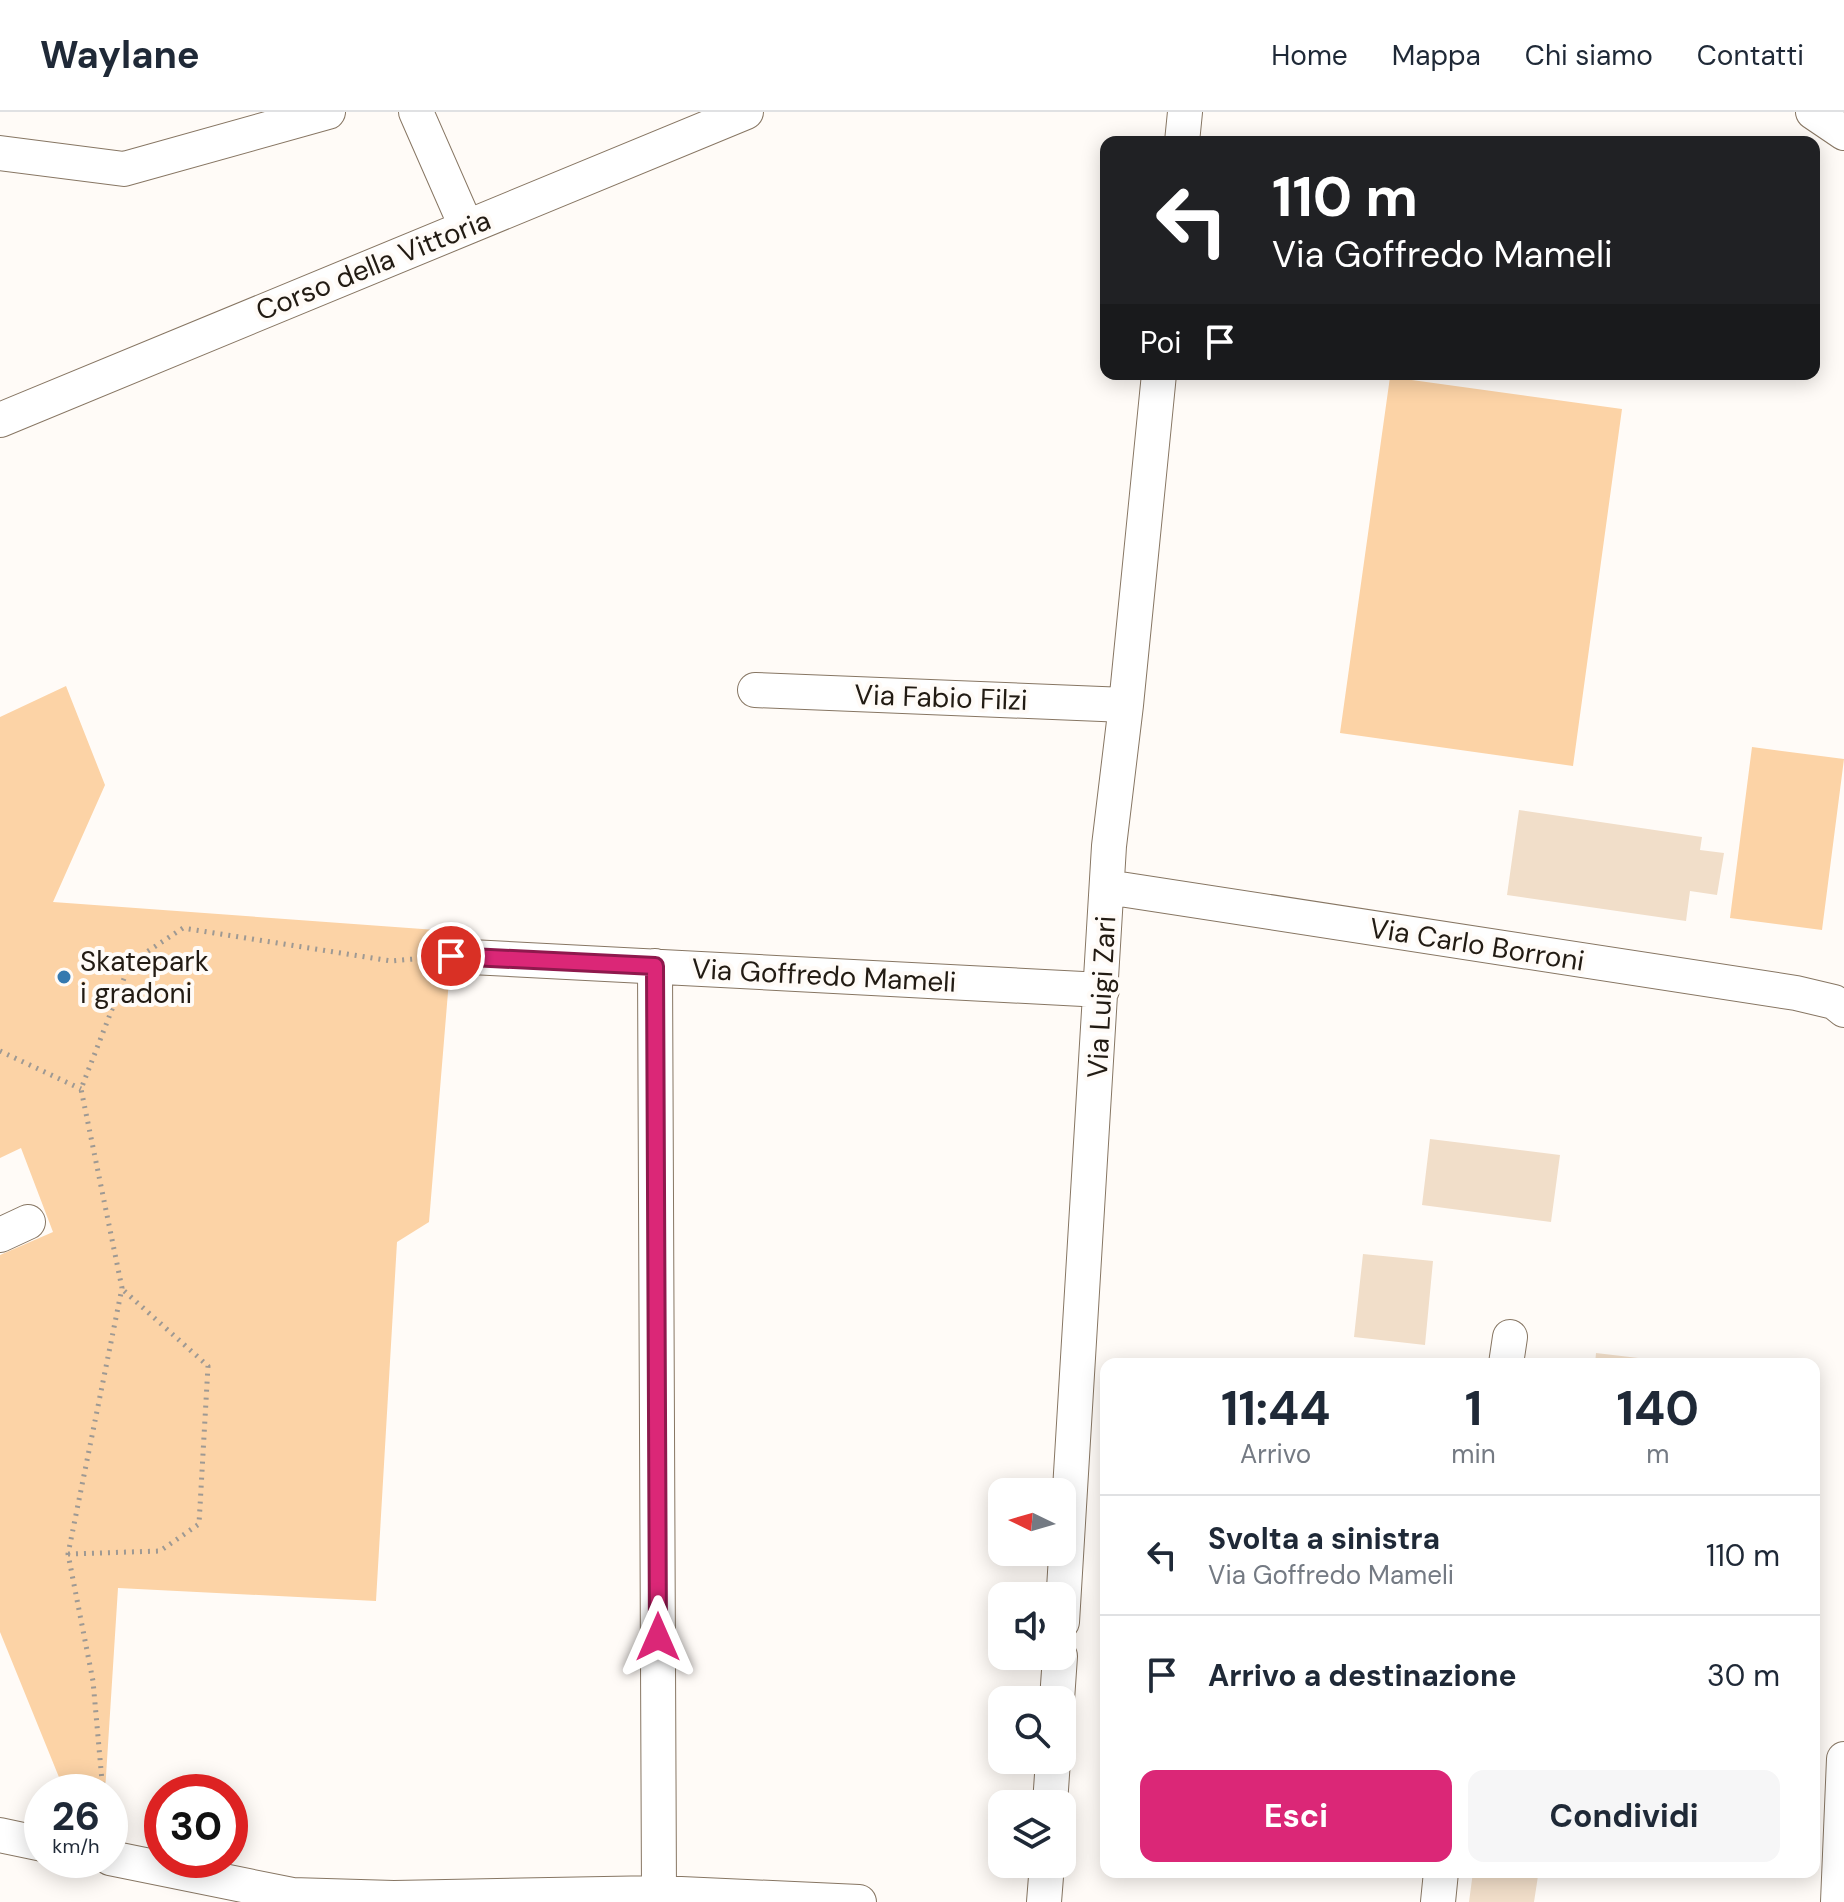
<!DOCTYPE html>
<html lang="it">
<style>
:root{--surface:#fff;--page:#f6f6f7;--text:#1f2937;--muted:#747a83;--line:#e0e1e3;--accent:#db2777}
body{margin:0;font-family:"DM Sans",sans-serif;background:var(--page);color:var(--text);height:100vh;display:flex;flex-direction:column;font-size:30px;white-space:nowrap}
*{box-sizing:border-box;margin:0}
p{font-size:26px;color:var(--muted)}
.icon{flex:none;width:44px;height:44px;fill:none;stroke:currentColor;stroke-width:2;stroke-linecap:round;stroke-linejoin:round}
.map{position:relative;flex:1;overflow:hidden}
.drawer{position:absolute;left:1100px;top:1246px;width:720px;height:520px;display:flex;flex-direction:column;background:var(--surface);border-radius:16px;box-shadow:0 4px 20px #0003}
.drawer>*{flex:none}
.banner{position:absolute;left:1100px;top:24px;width:720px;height:244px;border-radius:16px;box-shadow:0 4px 20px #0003;background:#202124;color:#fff;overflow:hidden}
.needle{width:52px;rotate:275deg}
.buttons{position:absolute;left:988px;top:1366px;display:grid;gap:16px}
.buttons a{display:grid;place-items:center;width:88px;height:88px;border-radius:16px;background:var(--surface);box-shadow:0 4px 20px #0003;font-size:40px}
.speed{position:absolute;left:24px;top:1662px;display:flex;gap:16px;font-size:40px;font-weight:700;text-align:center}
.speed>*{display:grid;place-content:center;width:104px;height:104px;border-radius:50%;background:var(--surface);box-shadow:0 4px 20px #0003;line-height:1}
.speed small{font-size:20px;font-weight:400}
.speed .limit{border:12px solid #d22;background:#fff;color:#111}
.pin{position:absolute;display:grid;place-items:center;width:68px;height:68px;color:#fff;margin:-34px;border:4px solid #fff;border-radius:50%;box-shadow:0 2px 8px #0007}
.me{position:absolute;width:88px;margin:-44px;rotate:0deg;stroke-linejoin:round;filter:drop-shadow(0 0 6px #0008)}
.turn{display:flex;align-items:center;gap:28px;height:168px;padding:0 40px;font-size:36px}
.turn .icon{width:104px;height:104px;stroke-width:2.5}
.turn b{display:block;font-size:56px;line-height:68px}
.then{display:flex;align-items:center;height:76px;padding:0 40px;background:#0003;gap:16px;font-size:30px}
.eta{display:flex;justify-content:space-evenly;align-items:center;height:136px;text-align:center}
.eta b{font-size:48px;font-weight:700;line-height:56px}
.action{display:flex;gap:16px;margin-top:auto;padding:16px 40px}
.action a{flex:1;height:92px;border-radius:16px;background:var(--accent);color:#fff;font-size:32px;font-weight:700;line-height:92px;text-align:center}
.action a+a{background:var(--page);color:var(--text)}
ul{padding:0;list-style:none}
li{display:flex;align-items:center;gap:24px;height:120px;padding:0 40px;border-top:2px solid var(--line)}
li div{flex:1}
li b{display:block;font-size:30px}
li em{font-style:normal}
header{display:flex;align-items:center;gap:48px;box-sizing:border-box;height:112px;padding:0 40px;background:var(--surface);border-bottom:2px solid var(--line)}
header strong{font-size:38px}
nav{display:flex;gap:44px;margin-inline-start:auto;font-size:28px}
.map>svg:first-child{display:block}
</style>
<header>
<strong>Waylane</strong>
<nav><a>Home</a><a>Mappa</a><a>Chi siamo</a><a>Contatti</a></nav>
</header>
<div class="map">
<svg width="1844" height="1790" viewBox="0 0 1844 1790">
<rect width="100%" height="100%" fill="#fffbf7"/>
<!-- green -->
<path fill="#fcd3a6" d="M 1390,265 L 1622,297 L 1573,654 L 1340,621 Z
M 66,574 L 105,673 L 53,790 L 450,819 L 451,844 L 429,1110 L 397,1130 L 376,1489 L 118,1476 L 105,1680 L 65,1680 L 0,1520 L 0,1143 L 53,1120 L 21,1036 L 0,1046 L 0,605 Z
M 1752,635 L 1844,647 L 1822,818 L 1730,806 Z"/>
<!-- building -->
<path fill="#f1dec9" d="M 1519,698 L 1702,725 L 1700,738 L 1724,741 L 1717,783 L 1690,779 L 1686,809 L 1507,783 Z
M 1430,1027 L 1560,1043 L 1551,1110 L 1422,1093 Z
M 1363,1142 L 1433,1149 L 1425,1233 L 1354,1225 Z
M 1596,1241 L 1672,1250 L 1672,1252 L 1595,1252 Z
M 1473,1760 L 1505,1760 L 1538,1764 L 1534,1790 L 1469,1790 Z"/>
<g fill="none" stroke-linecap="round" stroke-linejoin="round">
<defs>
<path id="street" d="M 416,0 L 466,114
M 1813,0 L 1844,21
M 1182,30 L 1185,0
M 0,41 L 124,57 L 328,0
M 0,308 L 746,0
M 755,578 L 1126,593
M 1107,775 L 1796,881 L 1834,890 L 1844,898
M 451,844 L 1102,878
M 655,854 L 659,1781
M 0,1123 L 28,1110
M 1506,1252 L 1510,1225
M 1062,1510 L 1109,734 L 1126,593 L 1159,262
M 1057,1588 L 1060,1544
M 1050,1692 L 1053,1648
M 0,1723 L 42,1732
M 110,1746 L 292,1783 L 394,1786 L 659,1781 L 859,1790
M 1044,1790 L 1047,1752
M 1438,1790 L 1441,1760
M 1838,1790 L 1844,1647"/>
</defs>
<!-- street casing -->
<use href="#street" stroke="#877663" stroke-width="36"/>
<!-- path -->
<path stroke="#9e9993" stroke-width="5" stroke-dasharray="2 6" stroke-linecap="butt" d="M 0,939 L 81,977
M 68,1442 L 160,1439 L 199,1412 L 208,1254 L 122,1177
M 103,1680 L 93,1569 L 68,1442 L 122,1176 L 81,977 L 130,851 L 183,816 L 391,849 L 414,847"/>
<!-- street -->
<use href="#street" stroke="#fff" stroke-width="34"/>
</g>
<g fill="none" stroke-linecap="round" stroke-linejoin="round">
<defs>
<path id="route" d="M 451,844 L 655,854 L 658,1525"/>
</defs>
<!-- route casing -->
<use href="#route" stroke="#8e194d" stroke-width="20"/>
<!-- route -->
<use href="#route" stroke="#db2777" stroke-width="14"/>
</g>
<!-- markers -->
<circle fill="#3579af" stroke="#fffbf7" stroke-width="3" cx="64" cy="865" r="8"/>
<g text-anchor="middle" stroke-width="8" stroke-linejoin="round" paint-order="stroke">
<!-- street labels -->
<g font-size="28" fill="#221b13" stroke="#fffbf7">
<text transform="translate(373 153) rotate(-22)" y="10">Corso della Vittoria</text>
<text transform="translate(941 585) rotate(2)" y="10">Via Fabio Filzi</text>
<text transform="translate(1477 832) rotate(9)" y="10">Via Carlo Borroni</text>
<text transform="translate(824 863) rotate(3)" y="10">Via Goffredo Mameli</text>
<text transform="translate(1101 885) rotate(-87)" y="10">Via Luigi Zari</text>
</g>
<!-- poi labels -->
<g font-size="28" fill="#221b13" stroke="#fffbf7" text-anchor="start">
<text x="80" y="859">Skatepark<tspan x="80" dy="32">i gradoni</tspan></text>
</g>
</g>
</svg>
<div class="buttons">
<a><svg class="needle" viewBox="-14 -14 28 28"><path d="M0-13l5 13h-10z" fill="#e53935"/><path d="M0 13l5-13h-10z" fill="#747a83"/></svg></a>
<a><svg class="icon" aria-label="sound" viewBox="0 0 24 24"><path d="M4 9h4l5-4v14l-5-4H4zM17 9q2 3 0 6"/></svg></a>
<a><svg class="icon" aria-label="search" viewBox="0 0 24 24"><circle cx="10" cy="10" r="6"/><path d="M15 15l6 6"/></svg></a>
<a><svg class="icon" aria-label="layers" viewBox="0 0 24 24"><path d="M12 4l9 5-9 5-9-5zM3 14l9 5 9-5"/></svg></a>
</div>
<div class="speed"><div>26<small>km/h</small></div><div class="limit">30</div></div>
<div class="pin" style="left:451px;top:844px;background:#d93025"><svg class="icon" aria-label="arrive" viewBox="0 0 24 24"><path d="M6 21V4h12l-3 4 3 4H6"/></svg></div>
<svg class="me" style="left:658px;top:1525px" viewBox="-20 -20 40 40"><path d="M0-17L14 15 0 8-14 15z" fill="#db2777" stroke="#fff" stroke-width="4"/></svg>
<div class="banner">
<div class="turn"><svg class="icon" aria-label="left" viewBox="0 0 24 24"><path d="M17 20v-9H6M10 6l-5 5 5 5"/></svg><div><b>110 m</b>Via Goffredo Mameli</div></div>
<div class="then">Poi<svg class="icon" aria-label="arrive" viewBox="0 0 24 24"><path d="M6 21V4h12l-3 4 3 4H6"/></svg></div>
</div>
<section class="drawer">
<div class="eta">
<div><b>11:44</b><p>Arrivo</p></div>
<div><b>1</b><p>min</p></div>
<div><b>140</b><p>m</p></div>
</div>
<ul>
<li><svg class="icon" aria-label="left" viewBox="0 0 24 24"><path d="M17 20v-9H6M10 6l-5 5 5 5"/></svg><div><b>Svolta a sinistra</b><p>Via Goffredo Mameli</p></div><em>110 m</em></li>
<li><svg class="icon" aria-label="arrive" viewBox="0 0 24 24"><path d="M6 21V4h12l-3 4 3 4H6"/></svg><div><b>Arrivo a destinazione</b></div><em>30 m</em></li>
</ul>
<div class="action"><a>Esci</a><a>Condividi</a></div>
</section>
</div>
